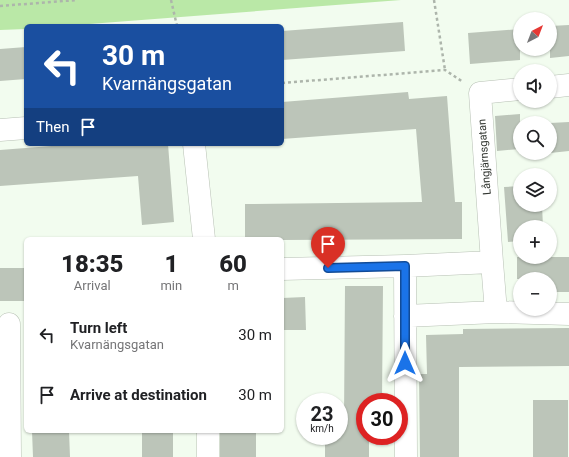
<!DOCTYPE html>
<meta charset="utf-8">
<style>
:root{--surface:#fff;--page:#f6f6f6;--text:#202124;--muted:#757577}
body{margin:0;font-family:Roboto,sans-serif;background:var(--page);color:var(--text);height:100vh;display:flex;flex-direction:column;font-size:15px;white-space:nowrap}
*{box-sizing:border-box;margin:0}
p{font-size:13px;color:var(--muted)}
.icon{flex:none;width:22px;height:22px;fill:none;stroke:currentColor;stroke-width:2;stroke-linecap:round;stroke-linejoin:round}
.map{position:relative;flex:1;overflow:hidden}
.side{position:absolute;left:24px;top:237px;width:260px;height:196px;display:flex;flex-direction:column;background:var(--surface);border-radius:6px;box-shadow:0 1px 3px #0004}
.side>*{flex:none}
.hud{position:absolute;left:24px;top:24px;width:260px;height:122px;border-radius:6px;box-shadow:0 1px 3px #0004;background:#1a4fa0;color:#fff;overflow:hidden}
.needle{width:26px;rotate:42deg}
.fabs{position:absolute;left:513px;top:12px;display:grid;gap:8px}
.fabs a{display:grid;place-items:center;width:44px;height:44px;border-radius:50%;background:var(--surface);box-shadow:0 1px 3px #0004;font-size:20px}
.speed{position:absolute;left:296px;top:393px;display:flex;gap:8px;font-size:20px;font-weight:700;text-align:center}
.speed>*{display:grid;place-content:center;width:52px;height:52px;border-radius:50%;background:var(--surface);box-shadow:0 1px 3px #0004;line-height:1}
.speed small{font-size:10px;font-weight:400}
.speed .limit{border:6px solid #d22;background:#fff;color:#111}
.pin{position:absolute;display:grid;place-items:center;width:34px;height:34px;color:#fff;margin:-41px -17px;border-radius:50% 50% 50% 0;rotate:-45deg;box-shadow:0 0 4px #0007}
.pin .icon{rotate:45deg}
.me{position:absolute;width:44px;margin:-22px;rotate:0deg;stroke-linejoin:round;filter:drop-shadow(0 0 3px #0008)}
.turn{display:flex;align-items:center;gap:14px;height:84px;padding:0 12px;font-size:18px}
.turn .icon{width:52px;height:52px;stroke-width:2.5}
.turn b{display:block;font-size:28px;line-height:34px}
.then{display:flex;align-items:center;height:38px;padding:0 12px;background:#0003;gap:8px;font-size:15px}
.eta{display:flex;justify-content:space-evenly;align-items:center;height:68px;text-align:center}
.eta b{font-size:24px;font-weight:800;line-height:28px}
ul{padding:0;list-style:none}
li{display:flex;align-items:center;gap:12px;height:60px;padding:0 12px}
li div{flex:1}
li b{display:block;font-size:15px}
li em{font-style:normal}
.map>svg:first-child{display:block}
</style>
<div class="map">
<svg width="569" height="457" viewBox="0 0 569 457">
<rect width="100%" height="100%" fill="#f2fcef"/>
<!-- green -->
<path fill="#bae8a7" d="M 0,0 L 401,0 L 63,26 L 26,26 L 26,29 L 0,30 Z"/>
<!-- building -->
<path fill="#bcc5b9" d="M 403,22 L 405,51 L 282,60 L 282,31 Z
M 569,25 L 569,56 L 550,58 L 550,26 Z
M 520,29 L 520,60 L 470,64 L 468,33 Z
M 26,47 L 26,79 L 0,81 L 0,49 Z
M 408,92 L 409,99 L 447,96 L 455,202 L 462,202 L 462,239 L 282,240 L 282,239 L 245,239 L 245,204 L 422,202 L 416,129 L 282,139 L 282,102 Z
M 520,114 L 520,149 L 497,151 L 495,116 Z
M 569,122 L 569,151 L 550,153 L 550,123 Z
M 77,144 L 168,144 L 174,222 L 142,225 L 138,176 L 0,186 L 0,150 Z
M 520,186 L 520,205 L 542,205 L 543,227 L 520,227 L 520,241 L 508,242 L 504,187 Z
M 517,257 L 569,257 L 569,292 L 550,292 L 550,279 L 517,279 Z
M 0,268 L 26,268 L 26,301 L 0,301 Z
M 345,286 L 383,286 L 382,402 L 365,402 L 365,436 L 369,436 L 369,457 L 325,457 L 325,436 L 339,436 L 339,420 L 344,420 Z
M 305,297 L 306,330 L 282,330 L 282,298 Z
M 569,328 L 569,366 L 459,367 L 459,457 L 420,457 L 419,374 L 427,374 L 426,335 L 463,334 L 463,329 Z
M 533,400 L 568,400 L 568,457 L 533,457 Z
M 32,431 L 69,431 L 70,457 L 33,457 Z
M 142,431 L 173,431 L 173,457 L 142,457 Z
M 220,431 L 256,431 L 256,457 L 220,457 Z"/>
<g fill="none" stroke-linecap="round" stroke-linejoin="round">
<defs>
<path id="minor" d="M 550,87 L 569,85
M 0,130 L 26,128
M 194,144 L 204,239
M 492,262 L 480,93 L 520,89
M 405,266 L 406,457
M 282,269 L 405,266 L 492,262 L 496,312 L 569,314
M 405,316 L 496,312
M 9,324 L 10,457
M 208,431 L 208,457"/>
</defs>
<!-- minor casing -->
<use href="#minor" stroke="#b7c0b4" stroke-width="23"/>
<!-- path -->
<path stroke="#adb5ab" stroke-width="2.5" stroke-dasharray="3 3" stroke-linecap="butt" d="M 171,0 L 177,26
M 434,0 L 445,70
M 0,6 L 77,0
M 282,83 L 445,70 L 463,82"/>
<!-- minor -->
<use href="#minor" stroke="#fff" stroke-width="22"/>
</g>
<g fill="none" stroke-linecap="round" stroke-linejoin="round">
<defs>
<path id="route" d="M 328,268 L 405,266 L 405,363"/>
</defs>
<!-- route casing -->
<use href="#route" stroke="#114b97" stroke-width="10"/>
<!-- route -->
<use href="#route" stroke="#1a73e8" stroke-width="7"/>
</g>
<g text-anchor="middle" stroke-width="3" stroke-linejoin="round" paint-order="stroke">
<!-- street labels -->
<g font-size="11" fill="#323631" stroke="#fff">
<text transform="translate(484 157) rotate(-94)" y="4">Långjärnsgatan</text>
</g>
</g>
</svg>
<div class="fabs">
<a><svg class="needle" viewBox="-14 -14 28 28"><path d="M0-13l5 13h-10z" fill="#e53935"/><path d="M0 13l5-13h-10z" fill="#757577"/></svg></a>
<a><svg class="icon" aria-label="sound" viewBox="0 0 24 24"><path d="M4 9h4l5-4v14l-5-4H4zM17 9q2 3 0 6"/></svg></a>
<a><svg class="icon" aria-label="search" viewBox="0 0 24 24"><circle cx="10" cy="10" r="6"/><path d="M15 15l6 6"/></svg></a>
<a><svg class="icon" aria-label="layers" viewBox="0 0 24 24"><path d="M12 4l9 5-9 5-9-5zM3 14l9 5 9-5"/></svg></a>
<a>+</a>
<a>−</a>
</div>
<div class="speed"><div>23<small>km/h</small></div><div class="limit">30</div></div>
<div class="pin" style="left:328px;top:268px;background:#d93025"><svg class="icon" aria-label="arrive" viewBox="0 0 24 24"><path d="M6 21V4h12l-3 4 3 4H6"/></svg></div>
<svg class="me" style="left:405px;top:363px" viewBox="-20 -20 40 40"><path d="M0-17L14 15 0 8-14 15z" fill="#1a73e8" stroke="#fff" stroke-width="4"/></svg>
<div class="hud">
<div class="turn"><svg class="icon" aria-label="left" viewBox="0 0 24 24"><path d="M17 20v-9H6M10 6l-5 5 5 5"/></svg><div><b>30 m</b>Kvarnängsgatan</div></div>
<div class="then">Then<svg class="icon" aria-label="arrive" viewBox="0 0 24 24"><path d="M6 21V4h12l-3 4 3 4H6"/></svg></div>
</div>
<section class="side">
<div class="eta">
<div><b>18:35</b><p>Arrival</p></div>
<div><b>1</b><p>min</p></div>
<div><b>60</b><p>m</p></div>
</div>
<ul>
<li><svg class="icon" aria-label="left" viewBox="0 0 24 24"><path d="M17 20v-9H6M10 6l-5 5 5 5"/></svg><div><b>Turn left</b><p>Kvarnängsgatan</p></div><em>30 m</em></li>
<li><svg class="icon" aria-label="arrive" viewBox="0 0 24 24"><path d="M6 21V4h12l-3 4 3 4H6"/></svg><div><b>Arrive at destination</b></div><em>30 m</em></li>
</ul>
</section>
</div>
